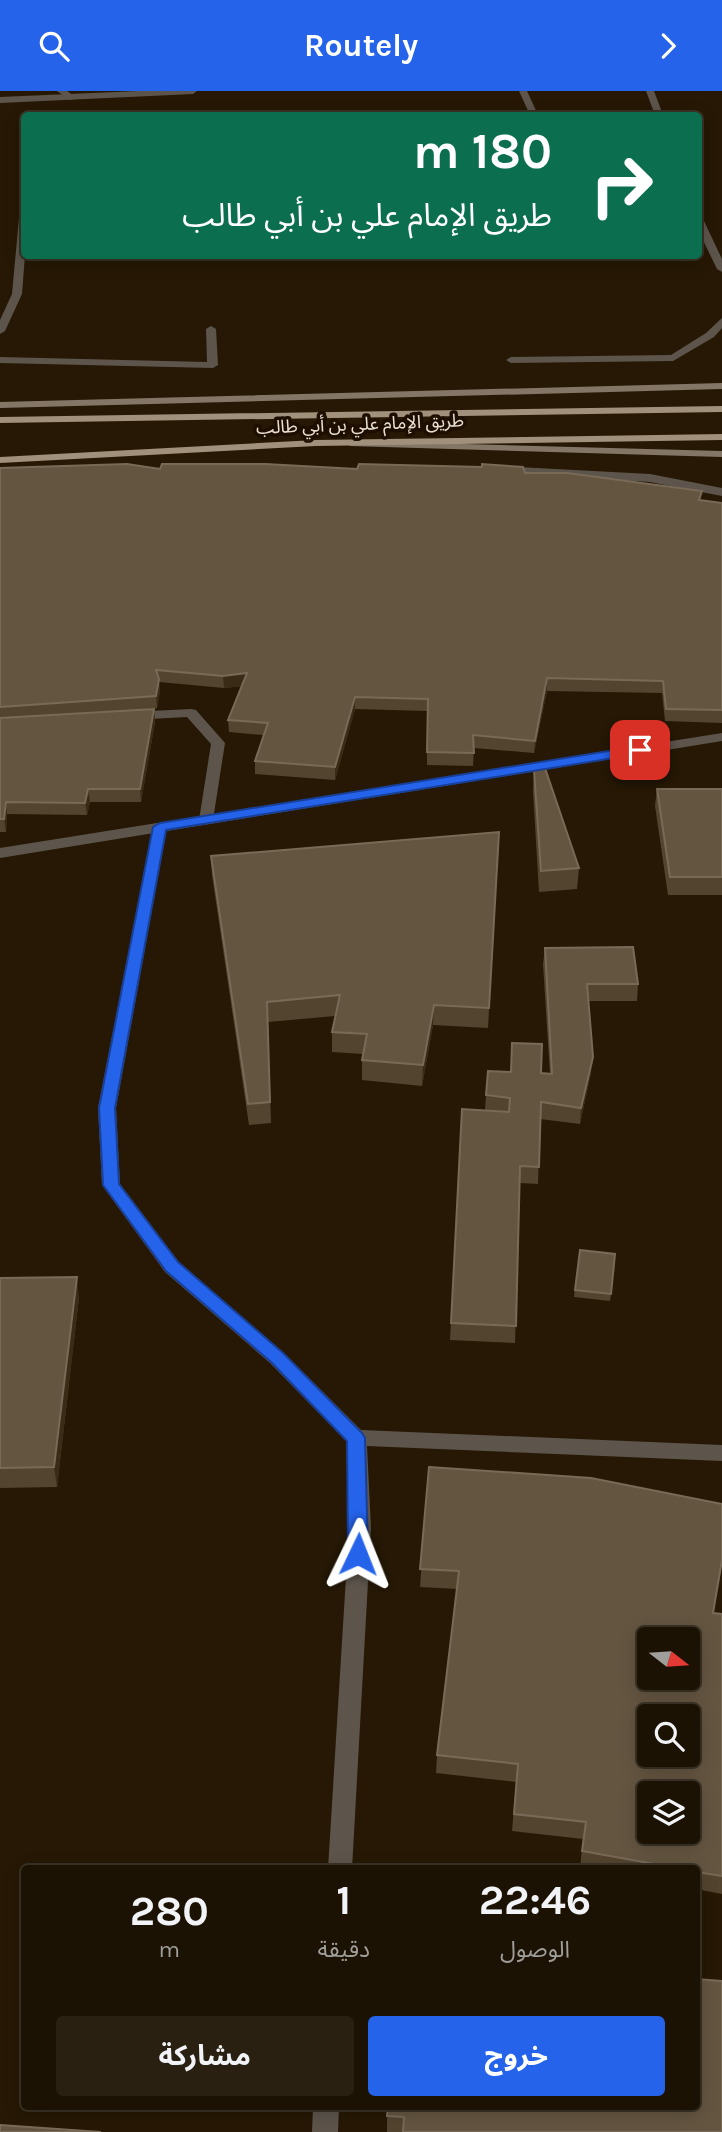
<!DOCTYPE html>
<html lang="ar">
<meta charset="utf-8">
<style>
:root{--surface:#1c1203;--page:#292012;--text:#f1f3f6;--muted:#a09e9a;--line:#3a3225;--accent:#2563eb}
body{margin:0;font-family:Karla,"Noto Sans Arabic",sans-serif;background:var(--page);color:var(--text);direction:rtl;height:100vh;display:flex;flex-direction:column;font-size:26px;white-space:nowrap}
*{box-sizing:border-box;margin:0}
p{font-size:23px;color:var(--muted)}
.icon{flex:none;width:38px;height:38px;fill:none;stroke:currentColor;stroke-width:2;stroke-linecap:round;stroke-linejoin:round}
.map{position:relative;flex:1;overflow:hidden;direction:ltr}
.side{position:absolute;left:21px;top:1774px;width:679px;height:245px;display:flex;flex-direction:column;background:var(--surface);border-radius:7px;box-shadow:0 4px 18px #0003,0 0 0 2px var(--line);direction:rtl}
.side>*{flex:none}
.banner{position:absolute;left:21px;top:21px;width:681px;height:147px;border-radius:7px;box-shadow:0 4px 18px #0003,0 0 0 2px var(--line);direction:rtl;background:#0b6e4f;color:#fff;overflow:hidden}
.needle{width:46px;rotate:107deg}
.buttons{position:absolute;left:637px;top:1536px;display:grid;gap:14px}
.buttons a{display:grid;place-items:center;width:63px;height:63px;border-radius:7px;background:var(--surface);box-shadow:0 4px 18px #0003,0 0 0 2px var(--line);font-size:35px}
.pin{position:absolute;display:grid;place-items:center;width:60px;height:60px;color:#fff;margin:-30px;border-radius:14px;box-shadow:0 4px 10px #0006}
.me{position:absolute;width:77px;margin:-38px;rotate:2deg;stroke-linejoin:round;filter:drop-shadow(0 0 5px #0008)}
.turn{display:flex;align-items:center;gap:24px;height:147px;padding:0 35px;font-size:32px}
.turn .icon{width:91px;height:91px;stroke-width:2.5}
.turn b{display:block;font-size:49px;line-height:60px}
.eta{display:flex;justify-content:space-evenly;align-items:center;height:119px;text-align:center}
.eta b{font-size:42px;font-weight:700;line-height:49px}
.primary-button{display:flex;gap:14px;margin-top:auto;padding:14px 35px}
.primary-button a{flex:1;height:80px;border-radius:7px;background:var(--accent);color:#fff;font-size:28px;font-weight:700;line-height:80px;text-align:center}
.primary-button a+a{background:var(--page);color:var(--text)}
header{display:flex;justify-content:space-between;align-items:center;height:91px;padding:0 35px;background:var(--accent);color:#fff;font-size:32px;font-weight:700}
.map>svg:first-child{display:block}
</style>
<header><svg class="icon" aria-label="forward" viewBox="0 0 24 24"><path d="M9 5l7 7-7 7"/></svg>Routely<svg class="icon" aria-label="search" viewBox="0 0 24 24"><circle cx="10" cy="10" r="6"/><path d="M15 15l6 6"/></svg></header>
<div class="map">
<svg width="722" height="2041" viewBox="0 0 722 2041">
<rect width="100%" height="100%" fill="#261804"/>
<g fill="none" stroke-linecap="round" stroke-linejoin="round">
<!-- service -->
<path fill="#5d554c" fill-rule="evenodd" d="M 57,0 L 67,0 L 77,7 L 70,9 Z"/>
<!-- minor -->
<path fill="#5d554c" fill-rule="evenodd" d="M 139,0 L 197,0 L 193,3 L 0,12 L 0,6 Z
M 519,0 L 527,0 L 538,24 L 530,24 Z
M 646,0 L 654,0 L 663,24 L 655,24 Z
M 24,124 L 25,164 L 22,203 L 5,240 L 0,243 L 0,229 L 12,203 L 19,127 Z
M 698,125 L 703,128 L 722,168 L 722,181 L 717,178 L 698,139 Z
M 722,227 L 722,237 L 714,246 L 673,270 L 511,272 L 506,269 L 511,266 L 671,264 L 706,242 Z
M 211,235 L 216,238 L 218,274 L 213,277 L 0,272 L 0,266 L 207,271 L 206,238 Z
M 191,618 L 196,619 L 225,652 L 213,729 L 206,733 L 199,729 L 211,653 L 187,626 L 131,629 L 124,625 L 131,621 Z
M 160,732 L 167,736 L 116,1017 L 120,1093 L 179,1171 L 284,1262 L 361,1339 L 722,1354 L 722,1370 L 367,1355 L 371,1437 L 352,1778 L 328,1778 L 349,1437 L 346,1350 L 270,1272 L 165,1181 L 102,1094 L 98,1017 L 153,736 Z
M 313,2016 L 339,2016 L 338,2041 L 312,2041 Z"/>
<!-- tertiary -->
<path fill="#5d554c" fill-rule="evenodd" d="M 500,375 L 650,383 L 722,397 L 722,405 L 650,391 L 496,381 L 494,379 Z
M 722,642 L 722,650 L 0,767 L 0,757 Z"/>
<!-- secondary -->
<path fill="#837667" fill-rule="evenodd" d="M 722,292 L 722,298 L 0,317 L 0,311 Z
M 354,350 L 722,360 L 722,366 L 350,355 L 348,353 Z"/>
<!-- primary -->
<path fill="#a1907c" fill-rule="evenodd" d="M 722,315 L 722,321 L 0,332 L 0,326 Z
M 722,343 L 722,349 L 316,355 L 0,372 L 0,366 L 316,349 Z"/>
</g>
<!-- wall -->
<path fill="#53442f" d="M 0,377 L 357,378 L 525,382 L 722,412 L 722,632 L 665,630 L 662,602 L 547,600 L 534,662 L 474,657 L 473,675 L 427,674 L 427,620 L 355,618 L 335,689 L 255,683 L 255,670 L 263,644 L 229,641 L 228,629 L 241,595 L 224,597 L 159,591 L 160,600 L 157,617 L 123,620 L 154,618 L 155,631 L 141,711 L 90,711 L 87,724 L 7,723 L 6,741 L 0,741 Z
M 534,679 L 579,777 L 577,798 L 539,801 L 533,700 Z
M 657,698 L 722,698 L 722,804 L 668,804 L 655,715 Z
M 499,741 L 488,937 L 433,934 L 422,995 L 362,989 L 362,969 L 363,963 L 332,961 L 332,941 L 335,925 L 268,931 L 271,1032 L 249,1034 L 212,784 L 211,765 Z
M 545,857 L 638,893 L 637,910 L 588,910 L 591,982 L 580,1033 L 540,1028 L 538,1093 L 520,1092 L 515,1252 L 450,1249 L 462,1018 L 485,1019 L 486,1004 L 550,983 L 543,873 Z
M 580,1159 L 611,1203 L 610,1210 L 574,1206 Z
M 0,1187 L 79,1206 L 57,1396 L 0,1397 Z
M 429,1376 L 713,1522 L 722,1523 L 722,1803 L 696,1798 L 696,1778 L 580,1777 L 583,1748 L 512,1740 L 516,1691 L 436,1682 L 437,1664 L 457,1498 L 420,1496 Z
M 387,2025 L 722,2041 L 387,2041 Z"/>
<!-- shaded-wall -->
<path fill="#3a2b17" d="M 247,582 L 247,595 L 224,597 L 223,585 Z
M 547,587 L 547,600 L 534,662 L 535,650 Z
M 159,588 L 160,600 L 157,617 L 156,605 Z
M 355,606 L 355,618 L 335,689 L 335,676 Z
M 154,618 L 155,631 L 141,711 L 140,698 Z
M 88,698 L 90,711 L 87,724 L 85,712 Z
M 6,711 L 7,723 L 6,741 L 4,728 Z
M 434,914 L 433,934 L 422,995 L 423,974 Z
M 593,966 L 591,982 L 580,1033 L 581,1017 Z
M 77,1186 L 79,1206 L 57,1396 L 54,1376 Z"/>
<!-- building -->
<path fill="#645541" stroke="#796a58" stroke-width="2" fill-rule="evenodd" d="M 127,373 L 160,378 L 162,373 L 265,373 L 357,378 L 359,373 L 482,376 L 482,373 L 523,376 L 525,382 L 567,382 L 702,400 L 699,409 L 722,412 L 722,619 L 666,618 L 663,590 L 547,587 L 535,650 L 473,644 L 474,662 L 427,661 L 428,608 L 355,606 L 335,676 L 255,670 L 268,632 L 228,629 L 247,582 L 223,585 L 156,579 L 159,588 L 156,605 L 0,616 L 0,377 Z
M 154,618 L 140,698 L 88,698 L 85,712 L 6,711 L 4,728 L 0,728 L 0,627 Z
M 545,677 L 579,777 L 541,780 L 534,679 Z
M 657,698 L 722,698 L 722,786 L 670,786 Z
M 499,741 L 489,917 L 434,914 L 423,974 L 362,969 L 367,943 L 332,941 L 340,904 L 267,911 L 270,1011 L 248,1013 L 211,765 Z
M 633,856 L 638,893 L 587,893 L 593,966 L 581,1017 L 541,1011 L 539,1076 L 520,1075 L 516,1235 L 451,1232 L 462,1018 L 509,1021 L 510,1007 L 486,1004 L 488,980 L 511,981 L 512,952 L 542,953 L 541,982 L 552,983 L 545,857 Z
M 580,1159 L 615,1163 L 611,1203 L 575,1199 Z
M 77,1186 L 54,1376 L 0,1377 L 0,1187 Z
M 429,1376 L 591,1387 L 722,1413 L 722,1469 L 713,1522 L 722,1523 L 722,1785 L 696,1781 L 696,1778 L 682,1778 L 582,1760 L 586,1731 L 514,1723 L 518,1673 L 437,1664 L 459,1480 L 420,1478 ZM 649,1549 L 688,1549 L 688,1587 L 649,1587 ZM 649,1626 L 688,1626 L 688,1664 L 649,1664 ZM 649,1703 L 688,1703 L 688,1741 L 649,1741 Z
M 696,1888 L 722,1890 L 722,2041 L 403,2041 L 404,2026 L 387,2025 L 388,2016 L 696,2016 Z
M 0,2034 L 101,2041 L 0,2041 Z"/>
<!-- route -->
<path fill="#2563eb" stroke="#184099" stroke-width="2" d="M 640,655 L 645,656 L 645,662 L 166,739 L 115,1017 L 119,1093 L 178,1171 L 283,1262 L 362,1342 L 365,1347 L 368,1463 L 365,1469 L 351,1469 L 348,1463 L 347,1350 L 271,1271 L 166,1180 L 103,1094 L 99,1017 L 153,736 L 160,732 Z"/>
<g text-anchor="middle" stroke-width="7" stroke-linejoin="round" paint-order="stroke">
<!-- far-street labels -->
<g font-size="18" fill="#eae0d4" stroke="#1d0e00">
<text transform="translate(360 333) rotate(-2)" y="6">طريق الإمام علي بن أبي طالب</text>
</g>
</g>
</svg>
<div class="buttons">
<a><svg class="needle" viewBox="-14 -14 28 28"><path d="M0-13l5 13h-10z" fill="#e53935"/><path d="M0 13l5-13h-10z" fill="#a09e9a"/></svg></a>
<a><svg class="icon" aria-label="search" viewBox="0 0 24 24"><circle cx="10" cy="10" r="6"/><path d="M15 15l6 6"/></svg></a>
<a><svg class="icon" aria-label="layers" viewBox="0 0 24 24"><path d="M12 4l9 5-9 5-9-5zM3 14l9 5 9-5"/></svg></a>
</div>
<div class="pin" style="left:640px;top:659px;background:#d93025"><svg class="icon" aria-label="arrive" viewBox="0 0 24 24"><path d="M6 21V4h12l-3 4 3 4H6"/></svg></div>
<svg class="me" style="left:358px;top:1463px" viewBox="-20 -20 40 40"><path d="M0-17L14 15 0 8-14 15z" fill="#2563eb" stroke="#fff" stroke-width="4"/></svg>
<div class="banner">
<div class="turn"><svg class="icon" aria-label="right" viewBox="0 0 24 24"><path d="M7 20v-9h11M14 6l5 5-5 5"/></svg><div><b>180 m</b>طريق الإمام علي بن أبي طالب</div></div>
</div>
<section class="side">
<div class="eta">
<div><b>22:46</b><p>الوصول</p></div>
<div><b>1</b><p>دقيقة</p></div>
<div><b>280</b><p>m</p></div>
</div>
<div class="primary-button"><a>خروج</a><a>مشاركة</a></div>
</section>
</div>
